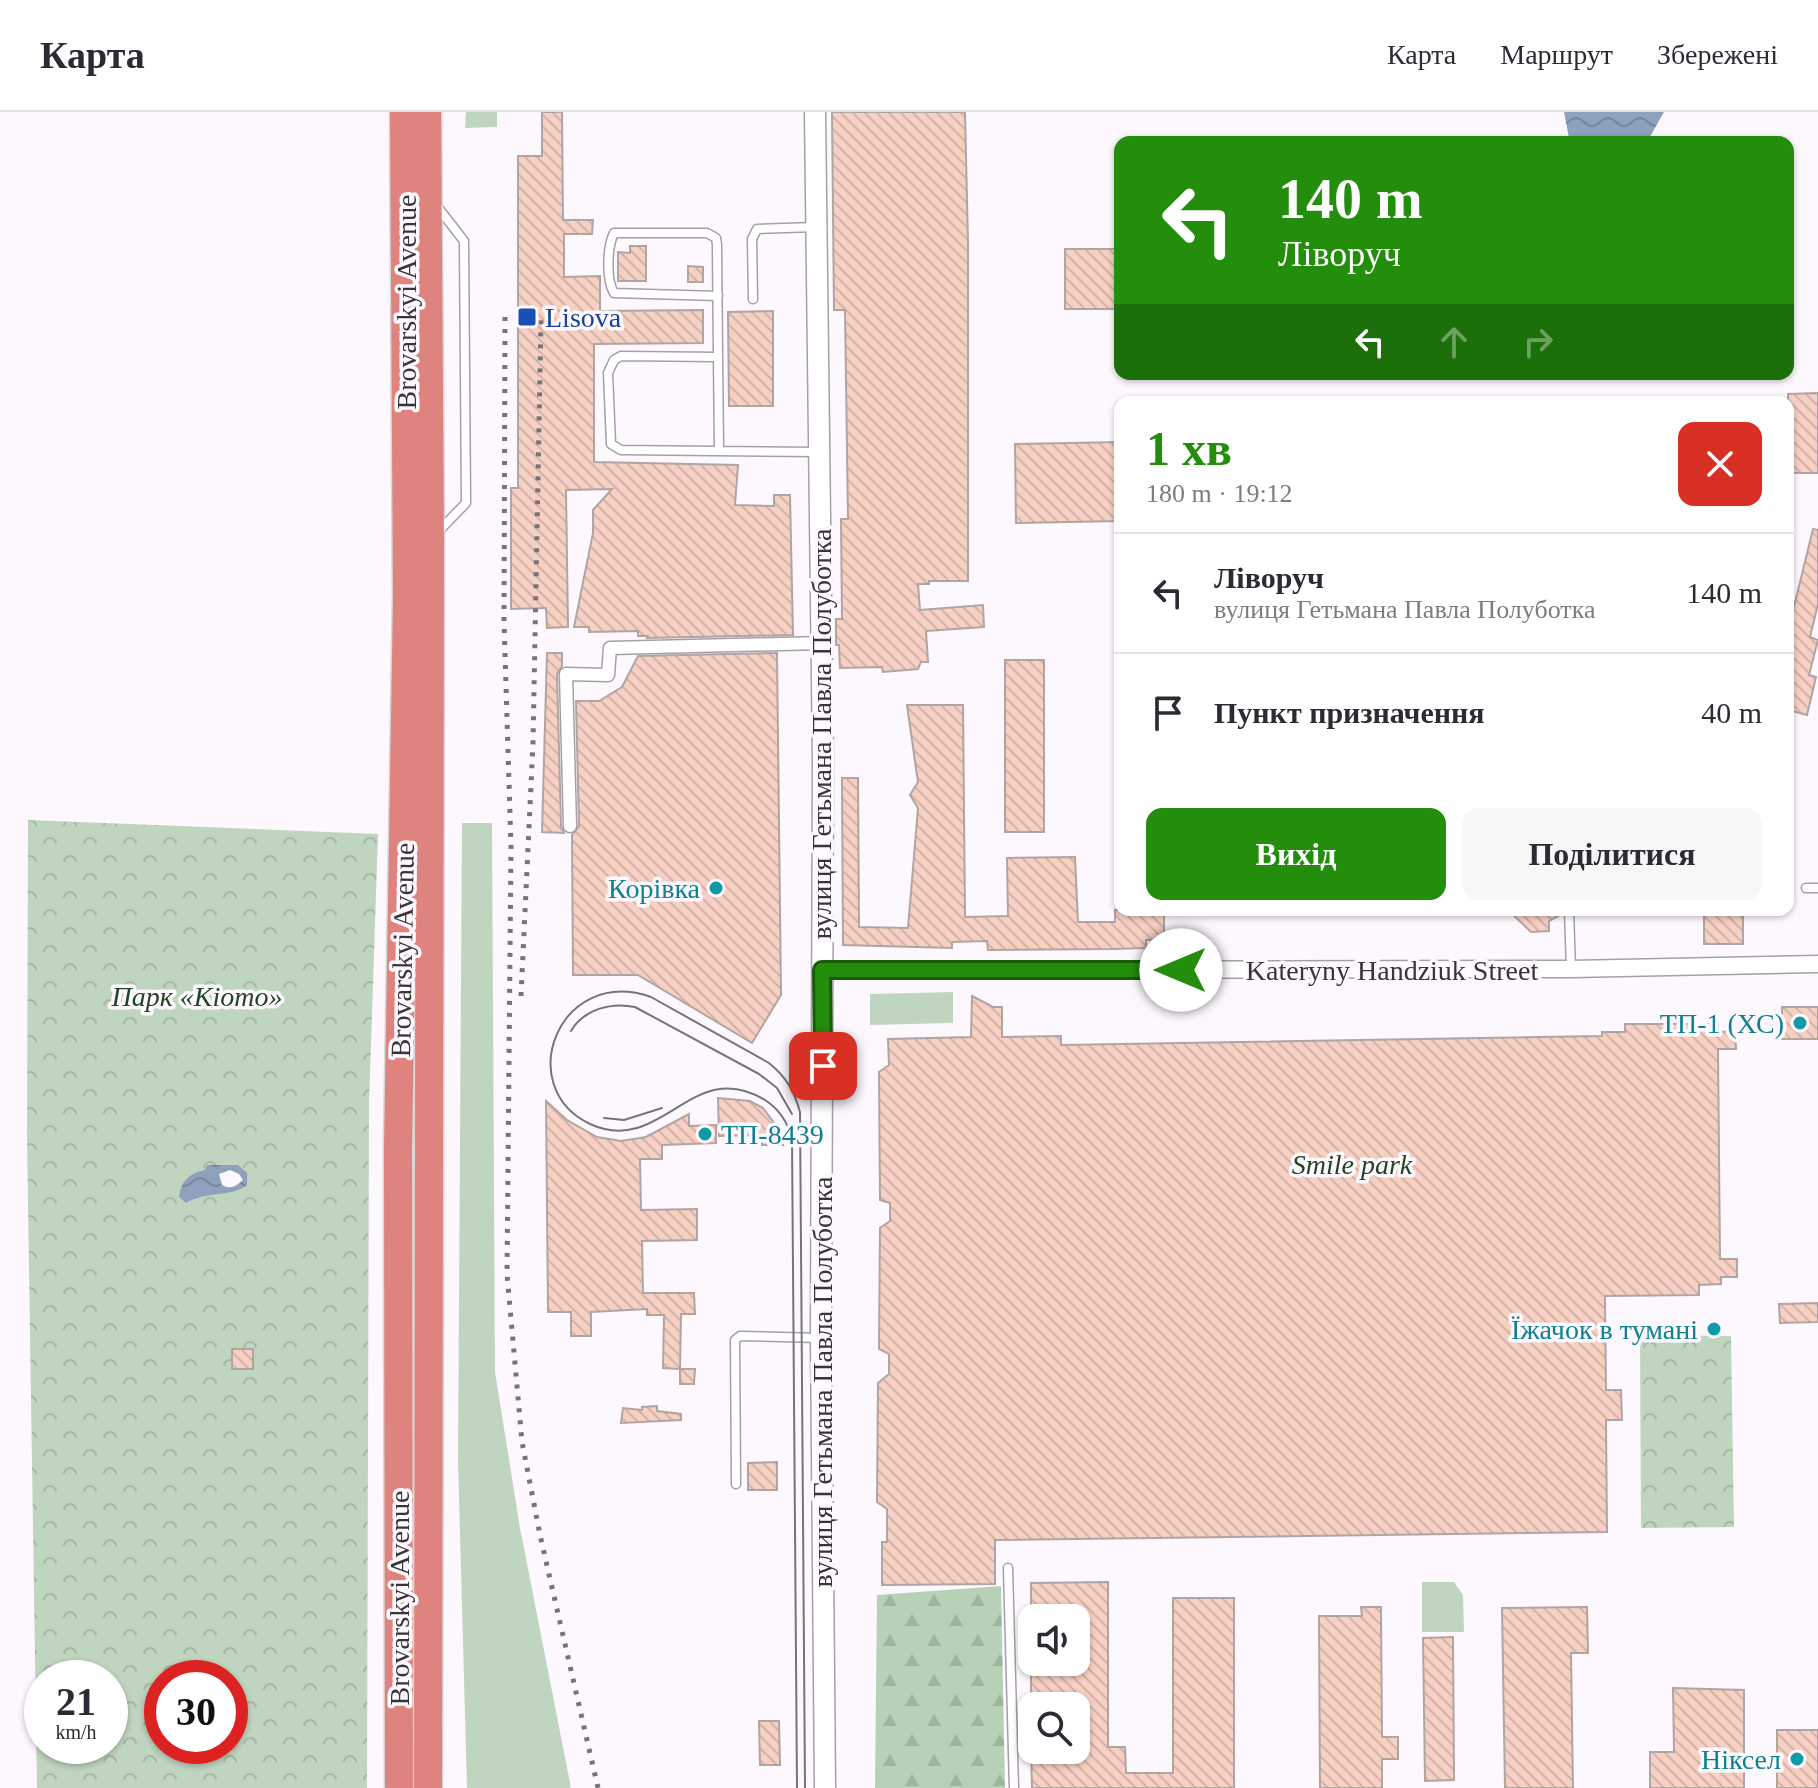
<!DOCTYPE html>
<html lang="uk">
<meta charset="utf-8">
<style>
:root{--surface:#fff;--page:#f7f7f7;--text:#2b2b33;--muted:#7c7c81;--line:#e1e1e2;--accent:#238d0c}
body{margin:0;font-family:"Times New Roman",serif;background:var(--page);color:var(--text);height:100vh;display:flex;flex-direction:column;font-size:30px;white-space:nowrap}
*{box-sizing:border-box;margin:0}
p{font-size:26px;color:var(--muted)}
.icon{flex:none;width:44px;height:44px;fill:none;stroke:currentColor;stroke-width:2;stroke-linecap:round;stroke-linejoin:round}
.map{position:relative;flex:1;overflow:hidden}
.panel{position:absolute;left:1114px;top:284px;width:680px;height:520px;display:flex;flex-direction:column;background:var(--surface);border-radius:16px;box-shadow:0 2px 6px #0004}
.panel>*{flex:none}
.hud{position:absolute;left:1114px;top:24px;width:680px;height:244px;border-radius:16px;box-shadow:0 2px 6px #0004;background:#238d0c;color:#fff;overflow:hidden}
.buttons{position:absolute;left:1018px;top:1492px;display:grid;gap:16px}
.buttons a{display:grid;place-items:center;width:72px;height:72px;border-radius:16px;background:var(--surface);box-shadow:0 2px 6px #0004;font-size:40px}
.speed{position:absolute;left:24px;top:1548px;display:flex;gap:16px;font-size:40px;font-weight:700;text-align:center}
.speed>*{display:grid;place-content:center;width:104px;height:104px;border-radius:50%;background:var(--surface);box-shadow:0 2px 6px #0004;line-height:1}
.speed small{font-size:20px;font-weight:400}
.speed .limit{border:12px solid #d22;background:#fff;color:#111}
.pin{position:absolute;display:grid;place-items:center;width:68px;height:68px;color:#fff;margin:-34px;border-radius:16px;box-shadow:0 4px 12px #0006}
.me{position:absolute;width:88px;margin:-44px;rotate:270deg;stroke-linejoin:round;filter:drop-shadow(0 0 6px #0008)}
.turn{display:flex;align-items:center;gap:28px;height:168px;padding:0 32px;font-size:36px}
.turn .icon{width:104px;height:104px;stroke-width:2.5}
.turn b{display:block;font-size:56px;line-height:68px}
.lanes{display:flex;align-items:center;height:76px;padding:0 32px;background:#0003;justify-content:center;gap:40px;direction:ltr}
.lanes .off{opacity:.35}
.round{display:grid;place-items:center;flex:none;width:84px;height:84px;border-radius:16px;background:var(--page)}
.headline{display:flex;align-items:center;justify-content:space-between;height:136px;padding:0 32px}
h1{font-size:48px;font-weight:700;line-height:60px;color:var(--accent)}
.primary-button{display:flex;gap:16px;margin-top:auto;padding:16px 32px}
.primary-button a{flex:1;height:92px;border-radius:16px;background:var(--accent);color:#fff;font-size:32px;font-weight:700;line-height:92px;text-align:center}
.primary-button a+a{background:var(--page);color:var(--text)}
ul{padding:0;list-style:none}
li{display:flex;align-items:center;gap:24px;height:120px;padding:0 32px;border-top:2px solid var(--line)}
li div{flex:1}
li b{display:block;font-size:30px}
li em{font-style:normal}
header{display:flex;align-items:center;gap:48px;box-sizing:border-box;height:112px;padding:0 40px;background:var(--surface);border-bottom:2px solid var(--line)}
header strong{font-size:38px}
nav{display:flex;gap:44px;margin-inline-start:auto;font-size:28px}
.map>svg:first-child{display:block}
</style>
<header>
<strong>Карта</strong>
<nav><a>Карта</a><a>Маршрут</a><a>Збережені</a></nav>
</header>
<div class="map">
<svg width="1818" height="1676" viewBox="0 0 1818 1676">
<defs>
<pattern id="forest-firs" width="22" height="20" patternUnits="userSpaceOnUse" patternTransform="scale(2)"><rect width="22" height="20" fill="#b6d1b6"/><path d="M5 1l3.5 6h-7zM16 11l3.5 6h-7z" fill="#9db49d"/></pattern>
<pattern id="park-crowns" width="20" height="18" patternUnits="userSpaceOnUse" patternTransform="scale(2)"><rect width="20" height="18" fill="#c0d5bf"/><path d="M2 6a3 3 0 1 1 6 0M12 15a3 3 0 1 1 6 0" fill="none" stroke="#a6b7a5"/></pattern>
<pattern id="water-waves" width="16" height="10" patternUnits="userSpaceOnUse" patternTransform="scale(2)"><rect width="16" height="10" fill="#8ea2be"/><path d="M0 5q4-4 8 0t8 0" fill="none" stroke="#75859b"/></pattern>
<pattern id="building-back-hatch" width="6" height="6" patternUnits="userSpaceOnUse" patternTransform="scale(2)"><rect width="6" height="6" fill="#f7d0c4"/><path d="M-1 5l2 2M0 0l6 6M5-1l2 2" fill="none" stroke="#d4b3a9"/></pattern>
</defs>
<rect width="100%" height="100%" fill="#fdf8fe"/>
<!-- grass -->
<path fill="#c0d5bf" d="M 466,0 L 497,0 L 497,15 L 465,16 Z
M 462,711 L 492,711 L 495,1260 L 520,1416 L 571,1676 L 467,1676 L 458,1349 Z
M 953,880 L 953,911 L 870,913 L 870,882 Z
M 1422,1470 L 1454,1470 L 1463,1483 L 1464,1520 L 1422,1520 Z"/>
<!-- forest -->
<path fill="url(#forest-firs)" d="M 1001,1474 L 1005,1676 L 875,1676 L 877,1483 Z"/>
<!-- park -->
<path fill="url(#park-crowns)" fill-rule="evenodd" d="M 28,708 L 378,722 L 369,992 L 367,1676 L 37,1676 L 27,1026 ZM 237,1053 L 247,1073 L 199,1083 L 186,1091 L 205,1058 ZM 42,1566 L 110,1566 L 110,1634 L 42,1634 ZM 162,1566 L 230,1566 L 230,1634 L 162,1634 Z
M 1640,1223 L 1731,1224 L 1734,1415 L 1641,1416 Z"/>
<!-- water -->
<path fill="url(#water-waves)" fill-rule="evenodd" d="M 1564,0 L 1664,0 L 1647,30 L 1573,30 L 1569,26 Z
M 207,1053 L 238,1053 L 247,1061 L 247,1073 C 231,1086 208,1078 186,1091 L 179,1085 C 182,1068 188,1062 205,1058 ZM 230,1058 L 239,1062 L 243,1068 C 236,1074 231,1078 222,1073 L 219,1062 Z"/>
<!-- building -->
<path fill="url(#building-back-hatch)" stroke="#b2a4a0" stroke-width="2" d="M 542,0 L 562,0 L 563,108 L 593,108 L 592,122 L 564,122 L 564,165 L 600,164 L 600,199 L 703,198 L 703,231 L 594,232 L 594,350 L 738,353 L 735,393 L 774,394 L 774,383 L 790,383 L 793,523 L 647,526 L 648,524 L 638,524 L 638,519 L 589,520 L 589,515 L 574,515 L 593,421 L 593,398 L 612,377 L 566,378 L 568,515 L 547,516 L 546,496 L 511,497 L 511,376 L 518,376 L 518,44 L 542,44 Z
M 832,0 L 965,0 L 968,132 L 968,469 L 929,469 L 929,472 L 918,472 L 920,498 L 983,493 L 984,515 L 926,519 L 928,550 L 921,550 L 918,557 L 883,560 L 882,555 L 840,556 L 839,533 L 836,533 L 836,507 L 842,507 L 841,407 L 848,407 L 845,198 L 834,198 Z
M 630,134 L 646,134 L 646,169 L 618,169 L 618,140 L 630,141 Z
M 1065,137 L 1120,137 L 1120,197 L 1065,197 Z
M 688,154 L 703,155 L 703,170 L 688,170 Z
M 773,199 L 773,294 L 729,294 L 728,200 Z
M 1818,281 L 1818,361 L 1788,361 L 1788,282 Z
M 1120,330 L 1120,409 L 1016,411 L 1015,332 Z
M 1813,417 L 1818,418 L 1818,492 L 1810,525 L 1818,528 L 1809,563 L 1816,565 L 1807,603 L 1788,598 L 1788,519 Z
M 547,541 L 562,541 L 562,554 L 557,562 L 561,714 L 564,721 L 542,720 Z
M 777,541 L 781,883 L 752,931 L 638,863 L 573,863 L 572,723 L 579,714 L 576,589 L 599,589 L 622,575 L 638,544 Z
M 1005,548 L 1044,548 L 1044,720 L 1005,720 Z
M 907,593 L 963,593 L 965,805 L 1008,804 L 1007,746 L 1075,745 L 1078,810 L 1115,810 L 1115,798 L 1164,798 L 1164,828 L 1146,828 L 1146,836 L 1114,837 L 988,838 L 987,829 L 952,830 L 952,836 L 843,833 L 842,666 L 858,666 L 859,815 L 908,816 L 918,696 L 910,683 L 918,670 Z
M 1508,798 L 1562,798 L 1562,802 L 1549,809 L 1549,819 L 1531,820 Z
M 1704,798 L 1743,798 L 1743,832 L 1704,832 Z
M 972,884 L 993,895 L 1002,895 L 1002,925 L 1061,924 L 1061,933 L 1602,924 L 1602,920 L 1625,920 L 1625,912 L 1718,912 L 1718,920 L 1735,919 L 1736,937 L 1718,937 L 1720,1147 L 1737,1147 L 1737,1165 L 1721,1165 L 1721,1172 L 1699,1173 L 1699,1183 L 1605,1184 L 1606,1278 L 1621,1278 L 1622,1308 L 1606,1308 L 1607,1420 L 995,1428 L 995,1472 L 882,1473 L 882,1430 L 887,1430 L 887,1397 L 877,1390 L 878,1271 L 889,1262 L 889,1242 L 879,1237 L 880,1116 L 890,1109 L 890,1091 L 880,1088 L 879,960 L 889,953 L 888,927 L 971,925 Z
M 1782,895 L 1818,895 L 1818,927 L 1782,927 Z
M 718,986 L 750,989 L 763,996 L 780,1019 L 783,1033 L 762,1033 L 762,1023 L 719,1024 Z
M 546,989 L 567,1008 L 597,1025 L 621,1029 L 646,1025 L 689,1002 L 689,1014 L 716,1013 L 716,1031 L 662,1033 L 662,1047 L 640,1047 L 641,1098 L 697,1097 L 697,1128 L 642,1129 L 643,1181 L 694,1181 L 695,1202 L 681,1202 L 680,1257 L 663,1256 L 664,1203 L 647,1203 L 647,1197 L 591,1200 L 591,1224 L 571,1224 L 571,1200 L 548,1200 Z
M 1818,1191 L 1818,1210 L 1780,1211 L 1779,1192 Z
M 232,1237 L 253,1237 L 253,1257 L 232,1257 Z
M 680,1257 L 695,1257 L 694,1272 L 680,1272 Z
M 657,1294 L 657,1299 L 681,1302 L 681,1308 L 621,1311 L 623,1296 L 642,1298 L 642,1295 Z
M 777,1350 L 777,1378 L 748,1378 L 748,1351 Z
M 1108,1470 L 1108,1635 L 1125,1635 L 1126,1661 L 1173,1661 L 1173,1486 L 1234,1486 L 1234,1676 L 1032,1676 L 1031,1638 L 1076,1638 L 1076,1594 L 1031,1594 L 1031,1550 L 1076,1550 L 1076,1506 L 1031,1506 L 1031,1471 Z
M 1361,1495 L 1381,1495 L 1382,1625 L 1398,1625 L 1398,1647 L 1382,1647 L 1382,1676 L 1320,1676 L 1319,1504 L 1362,1504 Z
M 1587,1495 L 1588,1541 L 1571,1541 L 1573,1676 L 1505,1676 L 1502,1496 Z
M 1453,1525 L 1454,1668 L 1425,1669 L 1423,1526 Z
M 1673,1576 L 1744,1578 L 1744,1676 L 1650,1676 L 1650,1640 L 1674,1640 Z
M 759,1609 L 779,1609 L 780,1653 L 760,1653 Z
M 1777,1618 L 1818,1618 L 1818,1676 L 1777,1676 Z"/>
<g fill="none" stroke-linecap="round" stroke-linejoin="round">
<defs>
<path id="service" d="M 436,93 L 464,129 L 466,391 L 436,422
M 718,184 L 614,181 C 606,168 607,135 614,121 L 707,121 L 716,126 L 717,133 L 718,245 L 621,244 L 614,248 L 608,261 L 611,332 L 621,338 L 818,340
M 753,187 L 752,127 L 757,117 L 816,115
M 718,245 L 719,339
M 1806,776 L 1818,776
M 1569,798 L 1571,857
M 736,1372 L 735,1228 L 740,1224 L 820,1226
M 1008,1456 L 1014,1676"/>
<path id="pedestrian" d="M 570,714 L 566,562 L 608,563 L 610,536 L 821,531"/>
<path id="minor" d="M 822,858 L 1571,857 L 1818,852"/>
<path id="tertiary" d="M 815,0 L 823,650 L 821,1226 L 825,1676"/>
<path id="trunk" d="M 427,0 L 430,428 L 428,1676
M 399,1676 L 398,1036 L 407,485 L 404,0"/>
</defs>
<!-- service casing -->
<use href="#service" stroke="#a69fa9" stroke-width="11"/>
<!-- pedestrian casing -->
<use href="#pedestrian" stroke="#a69fa9" stroke-width="15"/>
<!-- minor casing -->
<use href="#minor" stroke="#a69fa9" stroke-width="19"/>
<!-- tertiary casing -->
<use href="#tertiary" stroke="#a69fa9" stroke-width="23"/>
<!-- trunk casing -->
<use href="#trunk" stroke="#d7d7d7" stroke-width="31"/>
<!-- service -->
<use href="#service" stroke="#fff" stroke-width="8"/>
<!-- pedestrian -->
<use href="#pedestrian" stroke="#fff" stroke-width="12"/>
<!-- minor -->
<use href="#minor" stroke="#fff" stroke-width="16"/>
<!-- tertiary -->
<use href="#tertiary" stroke="#fff" stroke-width="20"/>
<!-- trunk -->
<use href="#trunk" stroke="#de837e" stroke-width="28"/>
<!-- tram -->
<path stroke="#777478" stroke-width="2" d="M 571,919 C 584,897 611,890 635,895 L 759,962 L 777,976 L 792,1002
M 604,1006 L 624,1008 L 662,996
M 797,1676 L 792,1027 C 788,1011 779,997 765,988 C 692,943 662,1045 590,1012 C 512,975 559,853 651,885 L 769,951 C 786,965 794,978 800,1000 L 805,1676"/>
<!-- rail -->
<path stroke="#777478" stroke-width="5" stroke-dasharray="4 8" stroke-linecap="butt" d="M 505,205 L 504,509 L 511,735 L 507,1162 L 522,1330 L 540,1423 L 598,1676
M 521,884 L 533,631 L 541,208"/>
</g>
<g fill="none" stroke-linecap="round" stroke-linejoin="round">
<defs>
<path id="route" d="M 823,954 L 822,858 L 1181,858"/>
</defs>
<!-- route casing -->
<use href="#route" stroke="#175c08" stroke-width="20"/>
<!-- route -->
<use href="#route" stroke="#238d0c" stroke-width="14"/>
</g>
<!-- markers -->
<rect fill="#1a4fb4" stroke="#fdf8fe" stroke-width="3" x="517" y="195" width="20" height="20" rx="4"/>
<g fill="#0f9aa8" stroke="#fdf8fe" stroke-width="3">
<circle cx="716" cy="776" r="8"/>
<circle cx="1800" cy="911" r="8"/>
<circle cx="705" cy="1022" r="8"/>
<circle cx="1714" cy="1217" r="8"/>
<circle cx="1797" cy="1647" r="8"/>
</g>
<g text-anchor="middle" stroke-width="7" stroke-linejoin="round" paint-order="stroke">
<!-- street labels -->
<g font-size="28" fill="#383539" stroke="#fdf8fe">
<text transform="translate(406 190) rotate(-90)" y="10">Brovarskyi Avenue</text>
<text transform="translate(821 622) rotate(-90)" y="10">вулиця Гетьмана Павла Полуботка</text>
<text transform="translate(402 838) rotate(-89)" y="10">Brovarskyi Avenue</text>
<text x="1392" y="868">Kateryny Handziuk Street</text>
<text transform="translate(822 1270) rotate(-90)" y="10">вулиця Гетьмана Павла Полуботка</text>
<text transform="translate(399 1486) rotate(-90)" y="10">Brovarskyi Avenue</text>
</g>
<!-- transit labels -->
<g font-size="28" fill="#164399" stroke="#fdf8fe" text-anchor="start">
<text x="545" y="215">Lisova</text>
</g>
<!-- culture labels -->
<g font-size="28" fill="#0d838f" stroke="#fdf8fe" text-anchor="end">
<text x="700" y="786">Корівка</text>
<text x="1784" y="921">ТП-1 (ХС)</text>
<text x="721" y="1032" text-anchor="start">ТП-8439</text>
<text x="1698" y="1227">Їжачок в тумані</text>
<text x="1781" y="1657">Ніксел</text>
</g>
<!-- park labels -->
<g font-size="28" font-style="italic" fill="#1f4620" stroke="#fdf8fe">
<text x="197" y="894">Парк «Кіото»</text>
<text x="1352" y="1062">Smile park</text>
</g>
</g>
</svg>
<div class="buttons">
<a><svg class="icon" aria-label="sound" viewBox="0 0 24 24"><path d="M4 9h4l5-4v14l-5-4H4zM17 9q2 3 0 6"/></svg></a>
<a><svg class="icon" aria-label="search" viewBox="0 0 24 24"><circle cx="10" cy="10" r="6"/><path d="M15 15l6 6"/></svg></a>
</div>
<div class="speed"><div>21<small>km/h</small></div><div class="limit">30</div></div>
<div class="pin" style="left:823px;top:954px;background:#d93025"><svg class="icon" aria-label="arrive" viewBox="0 0 24 24"><path d="M6 21V4h12l-3 4 3 4H6"/></svg></div>
<svg class="me" style="left:1181px;top:858px" viewBox="-20 -20 40 40"><circle r="19" fill="#fff"/><path d="M0-13L10 11 0 6-10 11z" fill="#238d0c"/></svg>
<div class="hud">
<div class="turn"><svg class="icon" aria-label="left" viewBox="0 0 24 24"><path d="M17 20v-9H6M10 6l-5 5 5 5"/></svg><div><b>140 m</b>Ліворуч</div></div>
<div class="lanes"><svg class="icon" aria-label="left" viewBox="0 0 24 24"><path d="M17 20v-9H6M10 6l-5 5 5 5"/></svg><svg class="icon off" aria-label="ahead" viewBox="0 0 24 24"><path d="M12 20V5M6 11l6-6 6 6"/></svg><svg class="icon off" aria-label="right" viewBox="0 0 24 24"><path d="M7 20v-9h11M14 6l5 5-5 5"/></svg></div>
</div>
<section class="panel">
<div class="headline"><div><h1>1 хв</h1><p>180 m · 19:12</p></div><a class="round" style="background:#d93025;color:#fff"><svg class="icon" aria-label="close" viewBox="0 0 24 24"><path d="M6 6l12 12M18 6L6 18"/></svg></a></div>
<ul>
<li><svg class="icon" aria-label="left" viewBox="0 0 24 24"><path d="M17 20v-9H6M10 6l-5 5 5 5"/></svg><div><b>Ліворуч</b><p>вулиця Гетьмана Павла Полуботка</p></div><em>140 m</em></li>
<li><svg class="icon" aria-label="arrive" viewBox="0 0 24 24"><path d="M6 21V4h12l-3 4 3 4H6"/></svg><div><b>Пункт призначення</b></div><em>40 m</em></li>
</ul>
<div class="primary-button"><a>Вихід</a><a>Поділитися</a></div>
</section>
</div>
